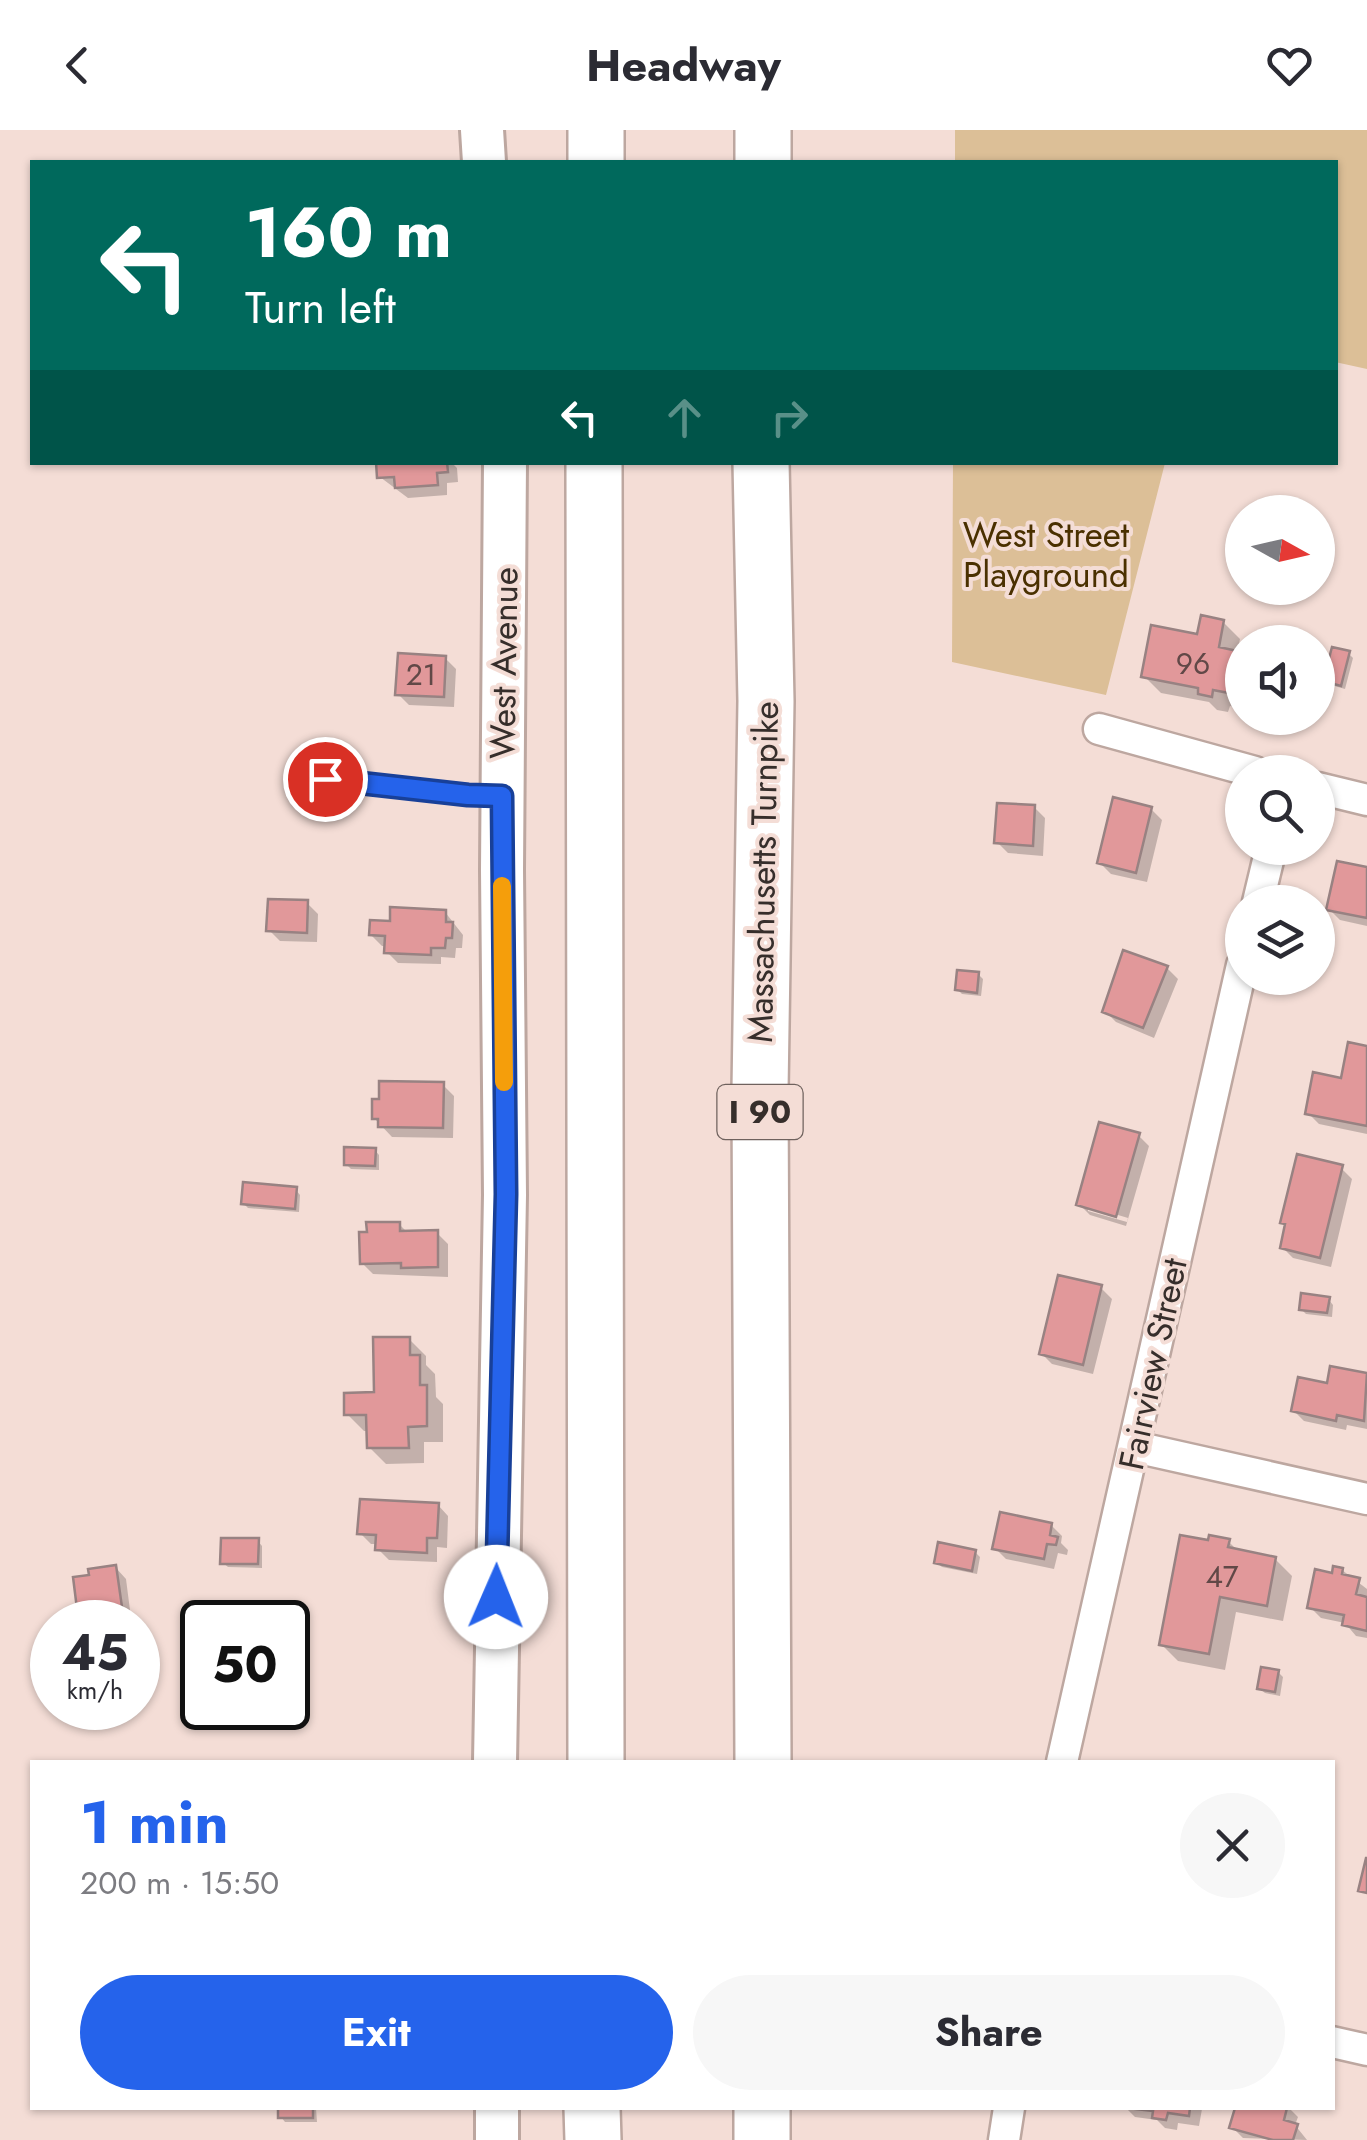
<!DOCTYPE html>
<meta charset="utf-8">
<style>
:root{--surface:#fff;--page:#f7f7f7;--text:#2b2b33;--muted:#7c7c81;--accent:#2563eb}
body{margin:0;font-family:Jost,sans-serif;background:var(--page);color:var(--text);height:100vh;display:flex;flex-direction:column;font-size:38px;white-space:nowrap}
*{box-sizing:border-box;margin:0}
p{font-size:32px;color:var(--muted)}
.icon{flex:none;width:55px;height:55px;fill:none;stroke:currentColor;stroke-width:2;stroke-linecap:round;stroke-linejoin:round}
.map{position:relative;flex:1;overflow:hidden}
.drawer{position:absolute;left:30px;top:1630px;width:1305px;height:350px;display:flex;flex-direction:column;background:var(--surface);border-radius:0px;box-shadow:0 2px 8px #0004}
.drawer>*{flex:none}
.guide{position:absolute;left:30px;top:30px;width:1308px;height:305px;border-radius:0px;box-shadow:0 2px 8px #0004;background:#00695c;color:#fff;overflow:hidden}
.needle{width:65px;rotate:98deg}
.buttons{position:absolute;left:1225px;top:365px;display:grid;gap:20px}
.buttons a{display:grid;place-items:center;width:110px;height:110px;border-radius:50%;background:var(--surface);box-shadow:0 2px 8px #0004;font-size:50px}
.speed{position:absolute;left:30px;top:1470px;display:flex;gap:20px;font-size:50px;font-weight:700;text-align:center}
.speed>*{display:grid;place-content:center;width:130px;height:130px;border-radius:50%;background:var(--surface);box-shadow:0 2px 8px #0004;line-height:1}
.speed small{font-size:25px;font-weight:400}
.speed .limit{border:5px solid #111;border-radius:15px;background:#fff;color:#111}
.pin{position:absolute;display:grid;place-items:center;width:85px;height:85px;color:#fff;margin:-42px;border:5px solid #fff;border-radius:50%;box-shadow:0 2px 10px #0007}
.me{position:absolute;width:110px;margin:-55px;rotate:1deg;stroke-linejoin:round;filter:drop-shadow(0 0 8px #0008)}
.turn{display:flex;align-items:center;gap:35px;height:210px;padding:0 50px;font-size:45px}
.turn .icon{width:130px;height:130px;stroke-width:2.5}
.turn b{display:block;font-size:70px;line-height:85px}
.lanes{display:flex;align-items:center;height:95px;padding:0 50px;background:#0003;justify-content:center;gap:50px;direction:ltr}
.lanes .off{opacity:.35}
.round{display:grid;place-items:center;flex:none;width:105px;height:105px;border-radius:52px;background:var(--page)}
.head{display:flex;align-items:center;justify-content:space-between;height:170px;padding:0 50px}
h1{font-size:60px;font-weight:700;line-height:75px;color:var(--accent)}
.button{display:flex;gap:20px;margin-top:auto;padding:20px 50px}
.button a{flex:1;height:115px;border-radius:60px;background:var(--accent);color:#fff;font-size:40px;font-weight:700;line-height:115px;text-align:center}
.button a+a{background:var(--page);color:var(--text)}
header{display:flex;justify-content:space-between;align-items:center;height:130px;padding:0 50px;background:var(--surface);font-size:45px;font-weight:700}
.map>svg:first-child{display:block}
</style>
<header><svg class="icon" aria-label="back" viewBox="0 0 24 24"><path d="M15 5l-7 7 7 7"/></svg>Headway<svg class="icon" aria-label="heart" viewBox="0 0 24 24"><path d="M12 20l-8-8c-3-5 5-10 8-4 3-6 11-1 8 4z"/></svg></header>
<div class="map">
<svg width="1367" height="2010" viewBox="0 0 1367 2010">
<rect width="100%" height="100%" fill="#f4ddd6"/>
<!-- green -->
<path fill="#dcbf97" d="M 955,0 L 1367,0 L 1367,239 L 1335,232 L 1335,32 L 955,32 Z
M 953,333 L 1165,333 L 1106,565 L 952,532 Z"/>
<!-- shadow -->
<path fill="#0003" fill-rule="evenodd" d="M 379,332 L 451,332 L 457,338 L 458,352 L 447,353 L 447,365 L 408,368 L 380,347 Z
M 1223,492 L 1240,509 L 1237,523 L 1242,524 L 1242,578 L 1230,576 L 1228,582 L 1217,580 L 1209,572 L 1161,563 L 1144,546 Z
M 1349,524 L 1353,528 L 1345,559 L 1331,555 L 1326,551 Z
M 445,528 L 456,539 L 454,577 L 409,575 L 398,564 Z
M 1034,677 L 1045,688 L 1043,726 L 1008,723 L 997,712 Z
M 1151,679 L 1162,690 L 1147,752 L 1111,744 L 1100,733 Z
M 1367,740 L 1367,796 L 1340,790 L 1329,779 Z
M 307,773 L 318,784 L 317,812 L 280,811 L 269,800 Z
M 445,782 L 463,805 L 462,818 L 456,818 L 455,828 L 441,827 L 441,834 L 398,833 L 387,822 L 387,816 L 382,816 L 371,805 L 393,794 Z
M 1167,838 L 1178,849 L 1154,908 L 1116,892 L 1105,881 Z
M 978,844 L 983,849 L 981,866 L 962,864 L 957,859 Z
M 1367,918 L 1367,1004 L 1319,994 L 1308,983 L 1343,950 Z
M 443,955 L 454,966 L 453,1008 L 392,1007 L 374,988 Z
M 1138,1005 L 1149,1016 L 1126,1096 L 1090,1085 L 1079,1074 ZM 1088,1076 L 1128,1088 L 1127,1092 L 1088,1081 Z
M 375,1020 L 379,1025 L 379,1040 L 351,1039 L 346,1034 Z
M 1341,1038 L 1352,1049 L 1331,1137 L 1293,1128 L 1282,1117 L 1287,1096 L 1283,1092 Z
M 296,1060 L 300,1065 L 299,1082 L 248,1078 L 243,1073 Z
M 399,1094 L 408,1103 L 437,1103 L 448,1114 L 448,1147 L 373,1144 L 362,1133 Z
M 1101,1158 L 1112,1169 L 1093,1244 L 1052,1234 L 1041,1223 Z
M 1329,1170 L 1333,1175 L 1332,1187 L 1306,1184 L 1301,1179 Z
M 409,1209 L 426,1226 L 426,1235 L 435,1244 L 436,1267 L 443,1274 L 443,1312 L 424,1312 L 424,1333 L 386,1334 L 369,1317 L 369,1301 L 364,1301 L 347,1284 L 376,1265 Z
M 1332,1238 L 1367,1246 L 1367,1299 L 1347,1295 L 1346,1300 L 1304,1291 L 1293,1280 L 1329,1256 Z
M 438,1375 L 448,1386 L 447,1418 L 437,1417 L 437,1432 L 389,1430 L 378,1419 L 378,1414 L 371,1414 L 360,1403 Z
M 1051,1395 L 1062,1406 L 1061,1413 L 1068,1420 L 1067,1425 L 1058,1423 L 1054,1439 L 1006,1429 L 995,1418 Z
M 258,1411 L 262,1416 L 262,1438 L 228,1437 L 223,1433 Z
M 1228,1411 L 1239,1422 L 1275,1429 L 1292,1446 L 1283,1491 L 1236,1482 L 1225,1540 L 1178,1531 L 1161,1514 L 1210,1413 Z
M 975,1422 L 980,1427 L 977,1444 L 942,1437 L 937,1433 Z
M 116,1438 L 126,1449 L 131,1488 L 107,1491 L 103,1487 L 91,1488 L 80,1477 Z
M 1342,1440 L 1367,1459 L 1367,1508 L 1356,1506 L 1345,1493 L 1321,1488 L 1310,1477 L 1334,1446 Z
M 1278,1542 L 1283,1547 L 1280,1566 L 1265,1563 L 1260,1559 Z
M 280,1978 L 316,1978 L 317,1992 L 285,1992 L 281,1987 Z
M 1126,1978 L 1201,1978 L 1202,1979 L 1199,1996 L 1178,1993 L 1177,2000 L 1165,1998 L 1157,1990 L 1135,1987 Z
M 1237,1978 L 1289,1978 L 1298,1987 L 1295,1995 L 1307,2010 L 1243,2008 L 1232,1997 Z"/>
<!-- building -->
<path fill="#e1989a" stroke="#988282" stroke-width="2.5" d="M 376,332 L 447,332 L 448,342 L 437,343 L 438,355 L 395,358 L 394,347 L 377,348 Z
M 1201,485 L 1224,490 L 1219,517 L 1242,522 L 1242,546 L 1238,546 L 1234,564 L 1213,560 L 1212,567 L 1198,564 L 1198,558 L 1141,547 L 1151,495 L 1197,504 Z
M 1332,517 L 1350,521 L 1341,556 L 1323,551 Z
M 398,523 L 446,526 L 444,567 L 395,565 Z
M 1113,667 L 1152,677 L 1136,743 L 1097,733 Z
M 997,673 L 1035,675 L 1033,716 L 994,713 Z
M 1337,731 L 1367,737 L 1367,788 L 1326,780 Z
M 268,769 L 308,770 L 307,803 L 266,801 Z
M 390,777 L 446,780 L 446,792 L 453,792 L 452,808 L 446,808 L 445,818 L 431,818 L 431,825 L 384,823 L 385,806 L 369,805 L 370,790 L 390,791 Z
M 1123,820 L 1168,836 L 1143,898 L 1102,882 Z
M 957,840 L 979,842 L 977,863 L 955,860 Z
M 1348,912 L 1367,916 L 1367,996 L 1305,984 L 1313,942 L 1341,948 Z
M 379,951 L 444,952 L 443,998 L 378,997 L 378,989 L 372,989 L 372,969 L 379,969 Z
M 1099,992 L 1140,1003 L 1116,1087 L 1076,1075 Z
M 344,1017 L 376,1018 L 375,1036 L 344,1035 Z
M 1297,1024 L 1343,1035 L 1320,1128 L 1280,1118 L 1285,1094 L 1280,1093 Z
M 243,1052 L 297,1057 L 295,1079 L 241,1074 Z
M 366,1092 L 400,1092 L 400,1101 L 438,1100 L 438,1137 L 401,1138 L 401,1133 L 360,1134 L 359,1102 L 367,1102 Z
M 1058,1145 L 1102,1155 L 1083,1235 L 1039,1224 Z
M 1301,1163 L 1330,1167 L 1327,1183 L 1299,1180 Z
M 373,1207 L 410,1207 L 410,1225 L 420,1225 L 420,1255 L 427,1255 L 427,1296 L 408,1297 L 409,1318 L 367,1318 L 366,1285 L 344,1285 L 344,1263 L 374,1262 Z
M 1330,1236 L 1367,1243 L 1364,1291 L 1337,1285 L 1336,1291 L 1291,1281 L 1298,1247 L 1327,1253 Z
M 360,1369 L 439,1373 L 437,1408 L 427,1408 L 427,1423 L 375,1420 L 376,1405 L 357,1404 Z
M 1000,1382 L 1052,1393 L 1050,1405 L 1058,1407 L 1056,1415 L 1047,1414 L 1044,1429 L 992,1419 Z
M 1180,1405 L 1208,1410 L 1209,1405 L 1230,1409 L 1228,1417 L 1276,1427 L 1267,1476 L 1220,1467 L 1209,1524 L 1159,1515 Z
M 221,1408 L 259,1408 L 258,1434 L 220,1434 Z
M 938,1412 L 976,1420 L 972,1441 L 934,1433 Z
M 116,1435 L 122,1477 L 94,1481 L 93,1476 L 77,1479 L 73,1447 L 89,1445 L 88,1439 Z
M 1333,1436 L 1343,1438 L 1342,1444 L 1360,1448 L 1356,1464 L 1367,1467 L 1367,1501 L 1342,1495 L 1344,1485 L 1307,1478 L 1315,1439 L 1332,1443 Z
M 1261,1537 L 1279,1540 L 1275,1562 L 1257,1559 Z
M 1366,1728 L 1367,1728 L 1367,1763 L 1358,1761 Z
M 278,1978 L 313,1978 L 313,1988 L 278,1988 Z
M 1127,1978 L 1190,1978 L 1189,1986 L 1168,1983 L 1166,1990 L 1152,1988 L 1153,1981 Z
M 1235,1978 L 1287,1978 L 1284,1990 L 1298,1994 L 1293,2010 L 1273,2010 L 1229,1998 Z"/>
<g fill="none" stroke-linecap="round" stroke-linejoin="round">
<defs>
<path id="lane" d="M 325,649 L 499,666"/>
<path id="street" d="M 1099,599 L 1255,642
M 1318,658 L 1367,670
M 1258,772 L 1271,718
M 1135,1317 L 1367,1369
M 1062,1632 L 1242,835
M 1332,1912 L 1367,1920
M 1004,2010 L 1009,1978"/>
<path id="secondary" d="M 482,0 L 484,32
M 495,1632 L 505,1065 L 502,740 L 505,332
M 497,2010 L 497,1978"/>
<path id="highway" d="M 596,0 L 596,32
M 763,0 L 763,32
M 594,332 L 596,1632
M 761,332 L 766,571 L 760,961 L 763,1632
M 592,1978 L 593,2010
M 762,2010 L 762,1978"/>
</defs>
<!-- lane casing -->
<use href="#lane" stroke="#bda7a0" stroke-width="20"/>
<!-- street casing -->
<use href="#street" stroke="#bda7a0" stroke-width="35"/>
<!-- secondary casing -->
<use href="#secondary" stroke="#bda7a0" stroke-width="48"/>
<!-- highway casing -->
<use href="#highway" stroke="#bda7a0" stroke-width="60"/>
<!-- lane -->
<use href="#lane" stroke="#fff" stroke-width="15"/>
<!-- street -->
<use href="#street" stroke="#fff" stroke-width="30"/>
<!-- secondary -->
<use href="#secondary" stroke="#fff" stroke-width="42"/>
<!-- highway -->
<use href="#highway" stroke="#fff" stroke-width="55"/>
</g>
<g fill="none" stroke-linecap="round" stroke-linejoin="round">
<defs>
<path id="route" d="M 325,649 L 468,665 L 502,666 L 506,1064 L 496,1467"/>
</defs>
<!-- route casing -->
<use href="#route" stroke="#184099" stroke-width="25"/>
<!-- route -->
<use href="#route" stroke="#2563eb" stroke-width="18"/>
<!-- slow -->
<path stroke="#f59e0b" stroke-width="18" d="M 502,756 L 504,952"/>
</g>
<g text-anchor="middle" stroke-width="8" stroke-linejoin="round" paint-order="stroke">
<!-- number labels -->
<g font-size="30" fill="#614847">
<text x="1193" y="544">96</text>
<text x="421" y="555">21</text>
<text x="1222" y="1457">47</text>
</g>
<!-- shield labels -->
<rect fill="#f4ddd6" stroke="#6f625e" stroke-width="2.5" x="717.5" y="955" width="85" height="54" rx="8"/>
<g font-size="32" font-weight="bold" fill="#362e2b">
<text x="760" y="993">I 90</text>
</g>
<!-- park labels -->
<g font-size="35" fill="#4a3000" stroke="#f4ddd6">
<text x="1046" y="417">West Street<tspan x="1046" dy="40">Playground</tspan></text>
</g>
<!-- street labels -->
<g font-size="35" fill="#362e2b" stroke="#f4ddd6">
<text transform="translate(504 533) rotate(-89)" y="12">West Avenue</text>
<text transform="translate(763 742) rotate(-89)" y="12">Massachusetts Turnpike</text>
<text transform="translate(1153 1234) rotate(-78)" y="12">Fairview Street</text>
</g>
</g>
</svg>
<div class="buttons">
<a><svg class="needle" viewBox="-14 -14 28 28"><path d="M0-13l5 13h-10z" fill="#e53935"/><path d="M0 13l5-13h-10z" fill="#7c7c81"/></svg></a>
<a><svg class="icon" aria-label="sound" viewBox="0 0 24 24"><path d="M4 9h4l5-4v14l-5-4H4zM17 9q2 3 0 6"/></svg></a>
<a><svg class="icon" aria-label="search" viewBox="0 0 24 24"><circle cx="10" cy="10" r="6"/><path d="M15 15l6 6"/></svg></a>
<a><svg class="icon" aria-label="layers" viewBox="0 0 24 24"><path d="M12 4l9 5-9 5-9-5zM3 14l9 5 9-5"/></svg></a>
</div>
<div class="speed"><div>45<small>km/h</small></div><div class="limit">50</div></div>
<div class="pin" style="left:325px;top:649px;background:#d93025"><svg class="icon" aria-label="arrive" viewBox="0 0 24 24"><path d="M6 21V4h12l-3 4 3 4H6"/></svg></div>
<svg class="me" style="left:496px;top:1467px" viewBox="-20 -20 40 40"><circle r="19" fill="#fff"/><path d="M0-13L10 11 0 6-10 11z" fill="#2563eb"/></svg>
<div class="guide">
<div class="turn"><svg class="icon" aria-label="left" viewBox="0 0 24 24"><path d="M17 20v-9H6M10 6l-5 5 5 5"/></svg><div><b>160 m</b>Turn left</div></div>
<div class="lanes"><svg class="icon" aria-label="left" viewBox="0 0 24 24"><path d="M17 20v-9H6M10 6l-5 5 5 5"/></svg><svg class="icon off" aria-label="ahead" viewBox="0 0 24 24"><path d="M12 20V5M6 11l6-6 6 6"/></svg><svg class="icon off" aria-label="right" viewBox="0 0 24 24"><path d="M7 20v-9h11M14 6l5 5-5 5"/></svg></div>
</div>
<section class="drawer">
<div class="head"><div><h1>1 min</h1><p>200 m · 15:50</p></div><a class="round"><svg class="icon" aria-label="close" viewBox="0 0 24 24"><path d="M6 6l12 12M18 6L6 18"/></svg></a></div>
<div class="button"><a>Exit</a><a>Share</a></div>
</section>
</div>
